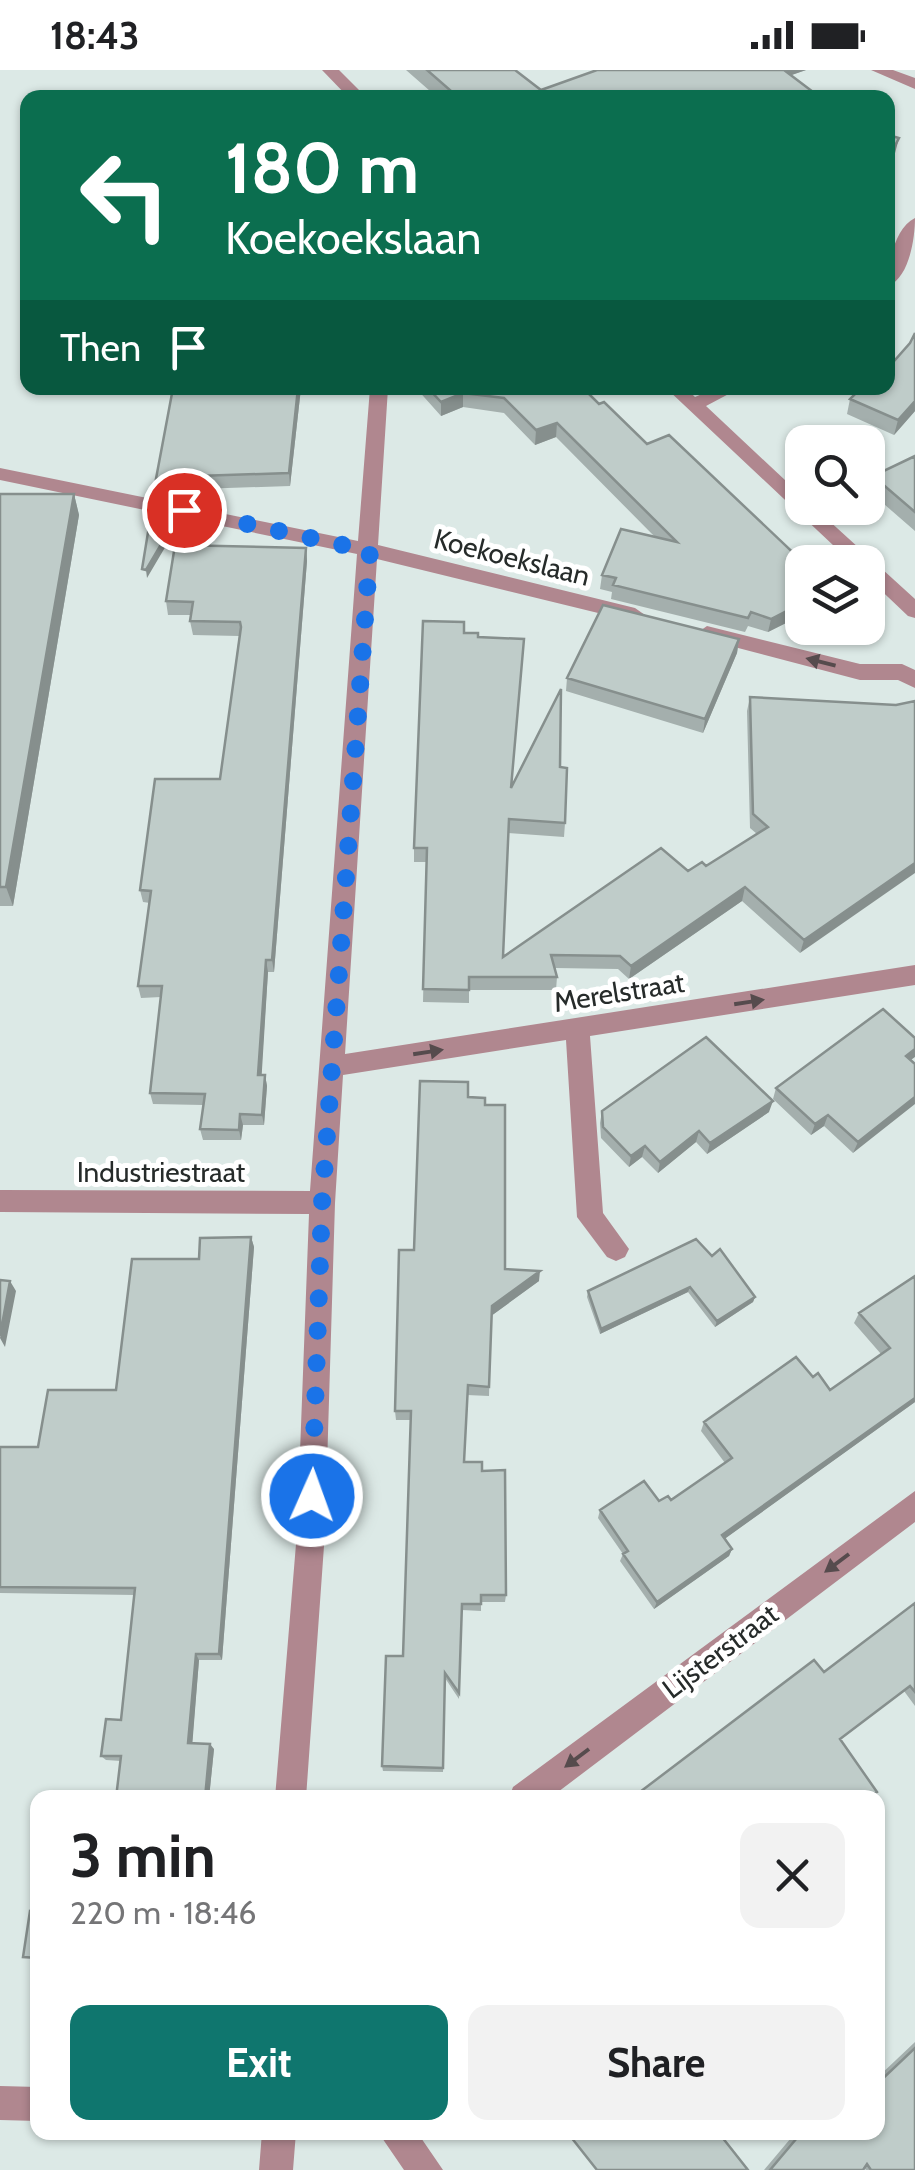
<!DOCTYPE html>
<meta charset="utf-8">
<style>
:root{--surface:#fff;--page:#f2f2f2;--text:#202124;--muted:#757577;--accent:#0f766e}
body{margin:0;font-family:Cabin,sans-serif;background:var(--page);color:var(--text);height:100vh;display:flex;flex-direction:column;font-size:38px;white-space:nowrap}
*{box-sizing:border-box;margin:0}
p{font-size:32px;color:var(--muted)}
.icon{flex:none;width:55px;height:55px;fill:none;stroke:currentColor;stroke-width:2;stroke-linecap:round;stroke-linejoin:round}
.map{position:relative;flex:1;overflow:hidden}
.sheet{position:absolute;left:30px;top:1720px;width:855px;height:350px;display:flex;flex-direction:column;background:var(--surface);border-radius:20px;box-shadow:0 2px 8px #0004}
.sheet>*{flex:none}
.banner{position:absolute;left:20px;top:20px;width:875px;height:305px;border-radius:20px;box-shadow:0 2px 8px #0004;background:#0b6e4f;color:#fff;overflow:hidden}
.buttons{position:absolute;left:785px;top:355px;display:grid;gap:20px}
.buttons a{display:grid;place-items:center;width:100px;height:100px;border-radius:20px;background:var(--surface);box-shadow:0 2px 8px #0004;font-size:50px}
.pin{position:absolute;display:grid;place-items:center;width:85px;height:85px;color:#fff;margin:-42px;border:5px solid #fff;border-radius:50%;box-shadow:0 2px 10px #0007}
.me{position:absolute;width:110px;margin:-55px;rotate:2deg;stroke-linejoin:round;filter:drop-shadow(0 0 8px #0008)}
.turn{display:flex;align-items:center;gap:35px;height:210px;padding:0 40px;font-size:45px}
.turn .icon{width:130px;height:130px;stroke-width:2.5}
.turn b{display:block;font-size:70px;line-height:85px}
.then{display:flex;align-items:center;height:95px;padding:0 40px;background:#0003;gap:20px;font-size:38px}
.round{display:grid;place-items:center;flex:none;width:105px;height:105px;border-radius:20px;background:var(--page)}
.headline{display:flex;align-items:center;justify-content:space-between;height:170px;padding:0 40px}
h1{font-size:60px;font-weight:700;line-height:75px}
.action{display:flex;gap:20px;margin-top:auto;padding:20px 40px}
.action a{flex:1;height:115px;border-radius:20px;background:var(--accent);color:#fff;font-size:40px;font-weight:700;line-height:115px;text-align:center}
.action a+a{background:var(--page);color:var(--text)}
.status{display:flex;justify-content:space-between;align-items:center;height:70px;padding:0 50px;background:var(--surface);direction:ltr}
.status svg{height:28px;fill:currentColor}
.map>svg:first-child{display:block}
</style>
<div class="status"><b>18:43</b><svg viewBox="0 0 49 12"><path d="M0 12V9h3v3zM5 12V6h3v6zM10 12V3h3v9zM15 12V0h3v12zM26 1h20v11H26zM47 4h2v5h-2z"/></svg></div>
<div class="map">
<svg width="915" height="2100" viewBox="0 0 915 2100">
<rect width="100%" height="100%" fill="#dce9e6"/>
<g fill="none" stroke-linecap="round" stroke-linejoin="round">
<!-- minor -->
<path fill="#b0878f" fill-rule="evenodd" d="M 322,0 L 339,0 L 367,28 L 349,28 Z
M 871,0 L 893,0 L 915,8 L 915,19 Z
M 915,148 C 915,169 909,208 888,216 C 888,195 894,158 915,148 Z
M 370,318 L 388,318 L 378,475 L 635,538 L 645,545 L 635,552 L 377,489 L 345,984 L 915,895 L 915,915 L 590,966 L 603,1143 L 629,1179 L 625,1187 L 616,1191 L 607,1187 L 577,1147 L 566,970 L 343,1005 L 335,1133 L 325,1462 L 306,1728 L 275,1728 L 297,1462 L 309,1144 L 0,1142 L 0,1120 L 310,1121 L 357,484 L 0,410 L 0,398 L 358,471 Z
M 666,318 L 686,318 L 695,327 L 716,318 L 740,318 L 706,336 L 802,426 L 802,438 L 815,438 L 915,529 L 915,548 L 908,546 L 868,508 L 868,492 L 851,492 Z
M 707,556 L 860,594 L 902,594 L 915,600 L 915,618 L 898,610 L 860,610 L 700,568 L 697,563 Z
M 915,1421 L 915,1452 L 550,1728 L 509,1728 L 513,1717 Z
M 0,2016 L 38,2017 L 38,2051 L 0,2050 Z
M 262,2062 L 296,2062 L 293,2100 L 259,2100 Z
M 378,2062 L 417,2062 L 443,2100 L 404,2100 Z"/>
</g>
<!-- wall -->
<path fill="#a4afad" d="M 406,0 L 515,0 L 541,20 L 597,0 L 806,0 L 791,5 L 821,28 L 438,28 Z
M 915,263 L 915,341 L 894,365 L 847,344 L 850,329 L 888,318 Z
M 301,318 L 290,416 L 199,419 L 191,433 L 157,426 L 155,414 Z
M 416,318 L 583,318 L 599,334 L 647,374 L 802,492 L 802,545 L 768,562 L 748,556 L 745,562 L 611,529 L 612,522 L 600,519 L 602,505 L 656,468 L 556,367 L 535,375 L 504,343 L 463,337 L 441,346 Z
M 915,386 L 915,461 L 869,421 L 873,406 Z
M 0,424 L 74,424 L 79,445 L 13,836 L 0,836 Z
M 306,478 L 307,491 L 274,902 L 268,902 L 261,1005 L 265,1005 L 267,1016 L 264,1055 L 243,1055 L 241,1070 L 203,1070 L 200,1059 L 203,1035 L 153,1034 L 150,1023 L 161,927 L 141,928 L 138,916 L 150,833 L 143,832 L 140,820 L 220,709 L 239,566 L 193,565 L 190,551 L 191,545 L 168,545 L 166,531 Z
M 464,563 L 512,717 L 560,697 L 565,753 L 564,767 L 508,763 L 503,887 L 688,801 L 706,796 L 757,764 L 750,758 L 747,641 L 750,627 L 896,635 L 800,883 L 742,831 L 629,909 L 618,899 L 555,898 L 557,907 L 556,920 L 469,920 L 469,933 L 423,932 L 426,792 L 414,792 L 414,778 Z
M 739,569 L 737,583 L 703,663 L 566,621 L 567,608 Z
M 911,990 L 853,1083 L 824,1056 L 811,1065 L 773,1029 L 776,1018 Z
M 468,1027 L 505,1199 L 539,1211 L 491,1246 L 489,1326 L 467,1325 L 464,1392 L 482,1401 L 506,1525 L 505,1532 L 481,1532 L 481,1541 L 462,1540 L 459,1629 L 445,1608 L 443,1702 L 383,1701 L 382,1696 L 403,1586 L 411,1350 L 396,1350 L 395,1341 L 414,1180 Z
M 602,1041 L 769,1042 L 707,1084 L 696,1072 L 658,1103 L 642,1087 L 629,1097 L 601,1068 L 600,1053 Z
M 251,1167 L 254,1177 L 222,1590 L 199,1590 L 192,1673 L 214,1679 L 209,1728 L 116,1728 L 121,1691 L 106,1690 L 101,1686 L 121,1650 L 135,1525 L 0,1523 L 0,1377 L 38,1377 L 116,1320 L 199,1189 Z
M 712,1186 L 755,1227 L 753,1232 L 715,1257 L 688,1222 L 600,1264 L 587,1227 L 588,1221 Z
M 915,1206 L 915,1332 L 724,1469 L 732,1479 L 729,1486 L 654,1539 L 620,1491 L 623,1484 L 598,1448 L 600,1440 L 671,1430 L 725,1393 L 701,1361 L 704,1352 L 813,1307 L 830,1320 L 881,1284 L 854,1253 L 859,1243 Z
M 915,1533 L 915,1636 L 904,1621 L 841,1669 L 869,1728 L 632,1728 L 824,1602 Z
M 915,1972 L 915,2100 L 866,2100 L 864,2098 L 863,2100 L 764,2100 L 796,2062 L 878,2062 L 878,2007 Z"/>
<!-- shaded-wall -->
<path fill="#868f8d" d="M 774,0 L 806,0 L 772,12 Z
M 899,68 L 894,87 L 888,100 L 888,89 Z
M 298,318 L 301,318 L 290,416 L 289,403 Z
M 463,323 L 463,337 L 441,346 L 441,332 Z
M 915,331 L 915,341 L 894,365 L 898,350 Z
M 557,353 L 556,367 L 535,375 L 536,360 Z
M 197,406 L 199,419 L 191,433 L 189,421 Z
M 74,424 L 79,445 L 13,836 L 6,817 Z
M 179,444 L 180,452 L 147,508 L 146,500 Z
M 306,478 L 307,491 L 274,902 L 272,890 Z
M 802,533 L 802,545 L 768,562 L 771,549 Z
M 739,569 L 737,583 L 703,663 L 705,649 Z
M 915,793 L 915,803 L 800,883 L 804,870 Z
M 745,817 L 742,831 L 629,909 L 631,896 Z
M 266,890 L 268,902 L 261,1016 L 258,1005 Z
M 915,979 L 915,987 L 901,997 L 906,986 Z
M 265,1005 L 267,1016 L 264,1055 L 262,1045 Z
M 915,1027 L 915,1034 L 853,1083 L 858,1072 Z
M 773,1031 L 769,1042 L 707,1084 L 710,1073 Z
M 240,1044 L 243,1055 L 241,1070 L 239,1060 Z
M 828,1045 L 824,1056 L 811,1065 L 815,1054 Z
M 699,1061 L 696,1072 L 658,1103 L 660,1092 Z
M 645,1076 L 642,1087 L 629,1097 L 631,1086 Z
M 251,1167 L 254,1177 L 222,1590 L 219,1584 Z
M 540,1201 L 539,1211 L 491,1246 L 492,1236 Z
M 10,1211 L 16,1221 L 5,1277 L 0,1268 Z
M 690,1217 L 688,1222 L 600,1264 L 601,1259 Z
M 755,1227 L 753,1232 L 715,1257 L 717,1251 Z
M 915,1328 L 915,1332 L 719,1473 L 722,1465 Z
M 732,1479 L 729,1486 L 654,1539 L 657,1532 Z
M 196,1584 L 199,1590 L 192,1678 L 188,1673 Z
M 210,1674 L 214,1679 L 209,1728 L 205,1728 Z"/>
<!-- building -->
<path fill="#bfccc9" stroke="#868f8d" stroke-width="2.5" d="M 427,0 L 515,0 L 541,20 L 597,0 L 784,0 L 821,28 L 459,28 Z
M 888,65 L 899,68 L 888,89 Z
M 915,263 L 915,331 L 898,350 L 850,329 L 861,318 L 888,318 L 888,298 L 910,273 Z
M 173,318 L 298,318 L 289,403 L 197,406 L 189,421 L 155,414 Z
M 428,318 L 583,318 L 599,334 L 604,332 L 647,374 L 669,365 L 803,492 L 802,533 L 771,549 L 751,542 L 748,548 L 613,515 L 616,508 L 602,505 L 621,459 L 677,472 L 557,353 L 536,360 L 504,328 L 463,323 L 441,332 Z
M 915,386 L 915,442 L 873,406 Z
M 0,424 L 74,424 L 6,817 L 0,817 Z
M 152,438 L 179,444 L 146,500 L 142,499 Z
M 175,475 L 306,478 L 272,890 L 266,890 L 258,1005 L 265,1005 L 262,1045 L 240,1044 L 239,1060 L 200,1059 L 205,1024 L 150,1023 L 162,916 L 138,916 L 151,821 L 140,820 L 155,709 L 220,709 L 241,557 L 240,552 L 190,551 L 193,532 L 166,531 Z
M 603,535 L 739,569 L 705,649 L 567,608 Z
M 423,551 L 464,552 L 464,563 L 478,563 L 478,567 L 524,569 L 511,718 L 561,619 L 560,697 L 567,698 L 565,753 L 509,749 L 503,887 L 661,778 L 688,801 L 702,792 L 706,796 L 768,757 L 753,744 L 750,627 L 896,635 L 915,631 L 915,793 L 804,870 L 745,817 L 631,896 L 620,886 L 551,885 L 557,907 L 469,907 L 469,920 L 423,919 L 427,778 L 414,778 Z
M 883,939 L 915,968 L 915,979 L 906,986 L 915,994 L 915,1027 L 858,1072 L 828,1045 L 815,1054 L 776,1018 Z
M 706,967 L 773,1031 L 710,1073 L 699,1061 L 660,1092 L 645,1076 L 631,1086 L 603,1057 L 602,1041 Z
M 420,1011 L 468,1012 L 468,1027 L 485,1028 L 485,1035 L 505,1035 L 505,1199 L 540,1201 L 492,1236 L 489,1317 L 468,1315 L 464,1392 L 482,1392 L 482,1401 L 505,1400 L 506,1525 L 481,1525 L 481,1534 L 462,1534 L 459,1623 L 445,1603 L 443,1698 L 382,1696 L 386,1586 L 403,1586 L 411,1341 L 395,1341 L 398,1222 L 399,1180 L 414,1180 Z
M 251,1167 L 219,1584 L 196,1584 L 188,1673 L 210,1674 L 205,1728 L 116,1728 L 121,1686 L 101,1686 L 106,1649 L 121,1650 L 135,1518 L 0,1517 L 0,1377 L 38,1377 L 48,1320 L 116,1320 L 132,1189 L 199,1189 L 200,1168 Z
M 696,1169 L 712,1186 L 720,1179 L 755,1227 L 717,1251 L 690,1217 L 601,1259 L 588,1221 Z
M 915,1206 L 915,1328 L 722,1465 L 732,1479 L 657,1532 L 623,1484 L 628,1481 L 600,1440 L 644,1411 L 659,1431 L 668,1426 L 671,1430 L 732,1388 L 704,1352 L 796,1287 L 813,1307 L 818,1303 L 830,1320 L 890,1278 L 859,1243 Z
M 0,1210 L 10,1211 L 0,1266 Z
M 915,1533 L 915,1622 L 910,1616 L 840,1669 L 877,1722 L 869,1728 L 832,1728 L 830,1724 L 826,1728 L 632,1728 L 814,1590 L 824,1602 Z
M 30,1841 L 38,1842 L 38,1888 L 23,1887 Z
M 915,1978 L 915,2100 L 871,2100 L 867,2094 L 863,2100 L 770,2100 L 802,2062 L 878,2062 L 878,2013 Z
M 567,2062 L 718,2062 L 748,2100 L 597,2100 Z"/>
<!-- one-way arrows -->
<defs><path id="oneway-solid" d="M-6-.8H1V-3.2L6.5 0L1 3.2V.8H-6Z" transform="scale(2.5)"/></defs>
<g fill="#564b4d">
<use href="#oneway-solid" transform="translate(821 592) rotate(-166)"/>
<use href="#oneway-solid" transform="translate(749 932) rotate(-9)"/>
<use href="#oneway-solid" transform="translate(428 982) rotate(-9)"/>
<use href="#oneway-solid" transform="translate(837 1493) rotate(143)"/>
<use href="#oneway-solid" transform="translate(577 1688) rotate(143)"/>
</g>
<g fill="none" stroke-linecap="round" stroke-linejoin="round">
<!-- route -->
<path stroke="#1a73e8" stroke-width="18" stroke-dasharray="0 32.4" d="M 184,440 L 370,481 L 322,1133 L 312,1426"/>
</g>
<g text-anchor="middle" stroke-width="10" stroke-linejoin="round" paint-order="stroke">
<!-- street labels -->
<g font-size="28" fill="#262b2a" stroke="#fff">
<text transform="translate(512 487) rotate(14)" y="10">Koekoekslaan</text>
<text transform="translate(619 922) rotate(-9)" y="10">Merelstraat</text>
<text x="161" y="1112">Industriestraat</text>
<text transform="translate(720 1581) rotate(-37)" y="10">Lijsterstraat</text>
</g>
</g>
</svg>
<div class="buttons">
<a><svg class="icon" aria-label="search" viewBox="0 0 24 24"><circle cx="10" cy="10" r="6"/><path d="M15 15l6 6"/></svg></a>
<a><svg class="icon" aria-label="layers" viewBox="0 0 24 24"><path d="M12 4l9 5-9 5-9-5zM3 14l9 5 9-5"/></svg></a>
</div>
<div class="pin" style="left:184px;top:440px;background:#d93025"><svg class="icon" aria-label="arrive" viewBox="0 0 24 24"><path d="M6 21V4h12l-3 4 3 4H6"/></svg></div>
<svg class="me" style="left:312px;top:1426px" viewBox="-20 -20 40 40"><circle r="17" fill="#1a73e8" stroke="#fff" stroke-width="3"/><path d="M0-11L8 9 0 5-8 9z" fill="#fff"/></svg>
<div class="banner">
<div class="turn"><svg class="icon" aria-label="left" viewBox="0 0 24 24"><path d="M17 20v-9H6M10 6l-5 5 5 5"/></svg><div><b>180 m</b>Koekoekslaan</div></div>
<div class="then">Then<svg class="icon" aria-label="arrive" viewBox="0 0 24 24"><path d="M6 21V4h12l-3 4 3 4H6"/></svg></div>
</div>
<section class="sheet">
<div class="headline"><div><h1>3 min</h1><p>220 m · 18:46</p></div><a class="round"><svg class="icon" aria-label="close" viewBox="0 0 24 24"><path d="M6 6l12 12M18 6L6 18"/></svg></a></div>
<div class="action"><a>Exit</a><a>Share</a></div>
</section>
</div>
